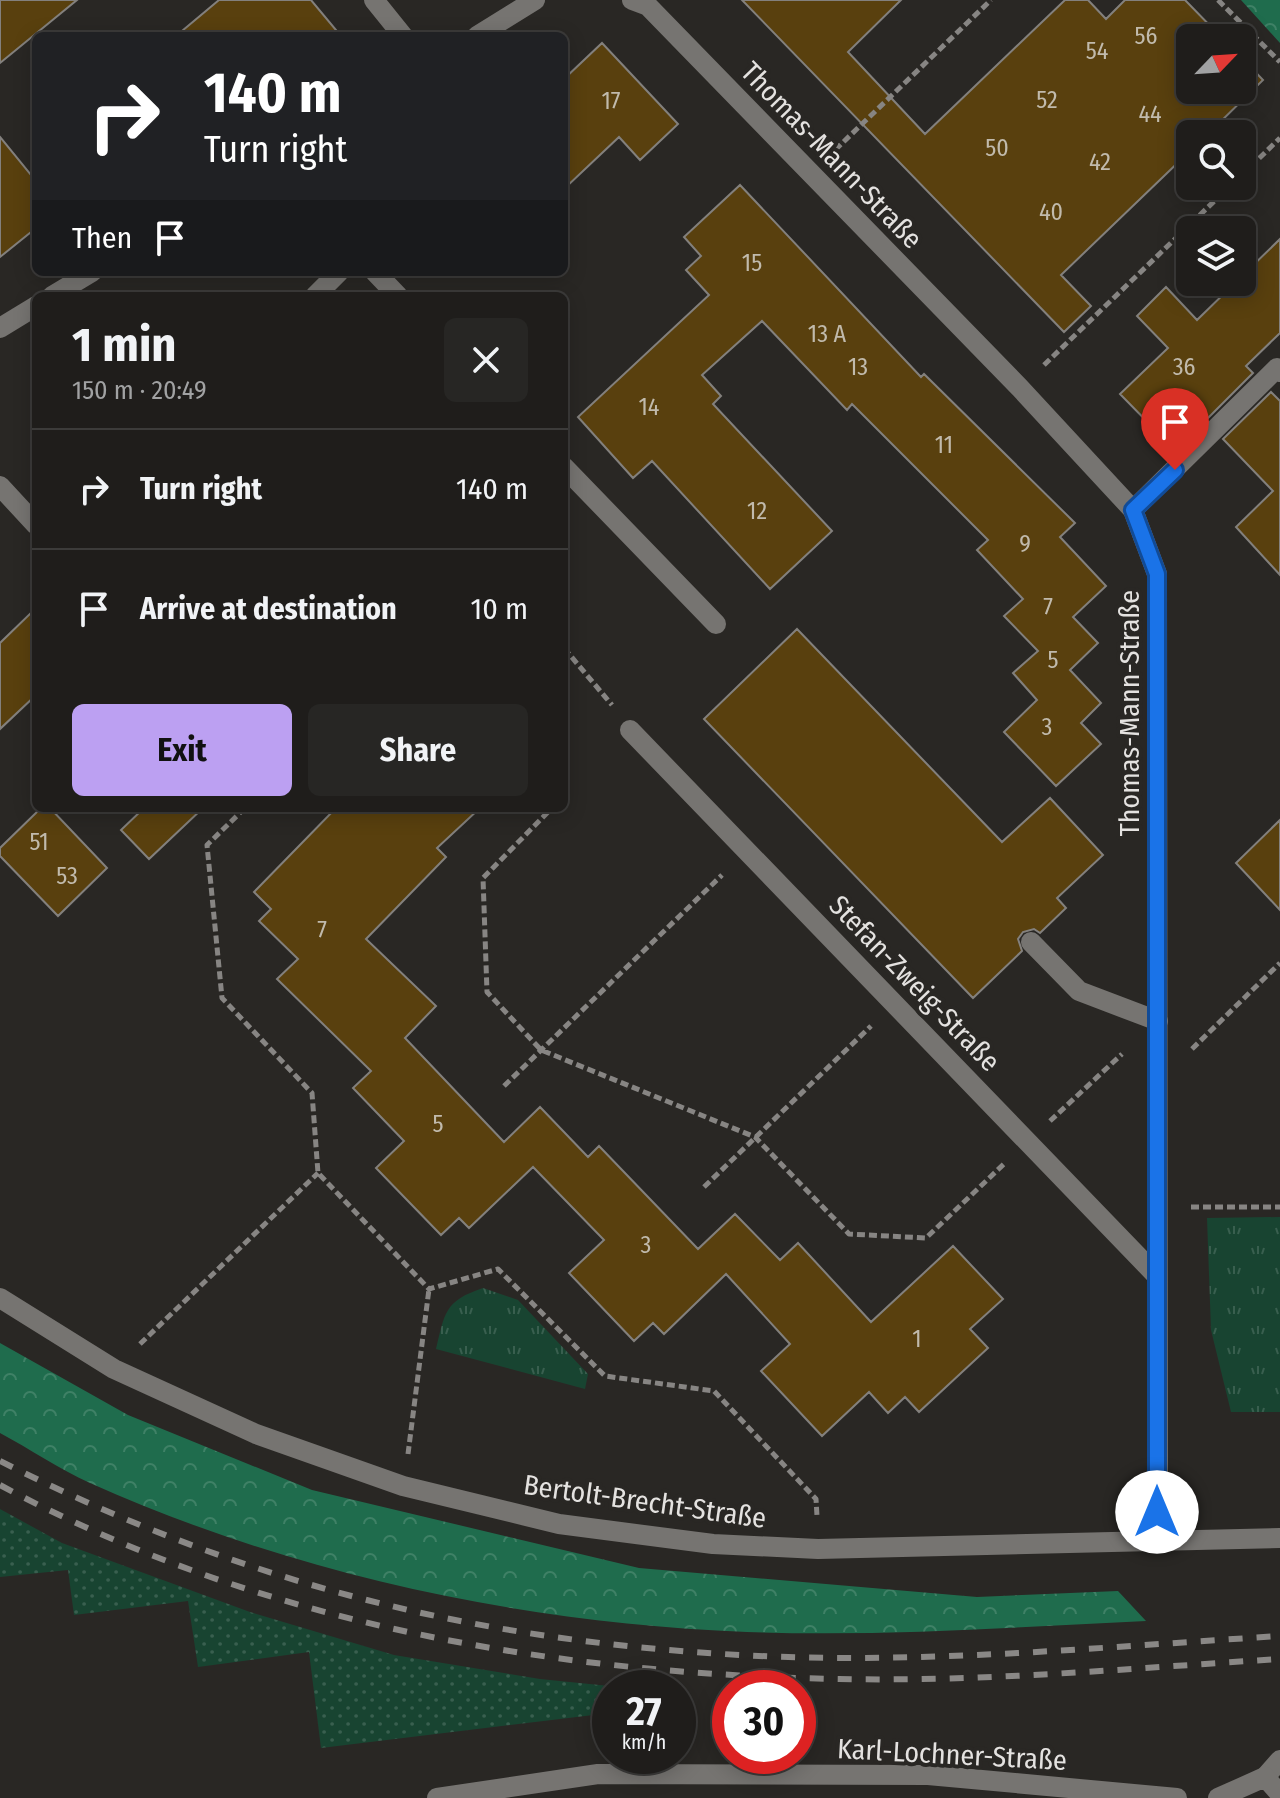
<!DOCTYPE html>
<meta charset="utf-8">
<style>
:root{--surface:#1f1d1b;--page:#272624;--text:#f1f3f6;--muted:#a1a2a3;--line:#3c3b3a;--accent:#bca0f2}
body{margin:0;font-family:"Fira Sans Condensed",sans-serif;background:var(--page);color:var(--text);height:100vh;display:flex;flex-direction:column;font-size:30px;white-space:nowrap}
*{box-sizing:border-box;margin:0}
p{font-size:26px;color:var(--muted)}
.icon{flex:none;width:44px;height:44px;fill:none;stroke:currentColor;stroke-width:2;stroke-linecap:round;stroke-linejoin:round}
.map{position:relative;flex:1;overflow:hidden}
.details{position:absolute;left:32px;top:292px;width:536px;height:520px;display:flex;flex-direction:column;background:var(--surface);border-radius:12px;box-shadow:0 4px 20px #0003,0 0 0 2px var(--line)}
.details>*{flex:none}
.banner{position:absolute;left:32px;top:32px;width:536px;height:244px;border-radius:12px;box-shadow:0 4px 20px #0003,0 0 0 2px var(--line);background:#202124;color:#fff;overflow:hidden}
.needle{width:52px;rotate:65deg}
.buttons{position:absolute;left:1176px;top:24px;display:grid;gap:16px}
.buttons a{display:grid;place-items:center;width:80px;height:80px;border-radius:12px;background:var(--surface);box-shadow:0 4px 20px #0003,0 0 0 2px var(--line);font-size:40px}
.speed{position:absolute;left:592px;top:1670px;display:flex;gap:16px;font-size:40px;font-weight:700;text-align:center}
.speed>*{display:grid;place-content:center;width:104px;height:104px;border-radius:50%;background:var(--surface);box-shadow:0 4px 20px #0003,0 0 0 2px var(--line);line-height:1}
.speed small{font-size:20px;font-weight:400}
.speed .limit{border:12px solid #d22;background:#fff;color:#111}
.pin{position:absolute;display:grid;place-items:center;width:68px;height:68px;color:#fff;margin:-82px -34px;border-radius:50% 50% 50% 0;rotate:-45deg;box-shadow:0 0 8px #0007}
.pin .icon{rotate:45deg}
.me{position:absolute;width:88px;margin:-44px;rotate:0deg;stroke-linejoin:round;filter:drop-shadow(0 0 6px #0008)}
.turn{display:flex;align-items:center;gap:28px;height:168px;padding:0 40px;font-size:36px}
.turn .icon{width:104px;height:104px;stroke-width:2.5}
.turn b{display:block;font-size:56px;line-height:68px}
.then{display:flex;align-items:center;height:76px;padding:0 40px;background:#0003;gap:16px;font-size:30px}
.round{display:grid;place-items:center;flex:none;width:84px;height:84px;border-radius:12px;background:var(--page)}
.headline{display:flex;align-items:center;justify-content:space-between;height:136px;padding:0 40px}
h1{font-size:48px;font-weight:700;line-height:60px}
.button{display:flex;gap:16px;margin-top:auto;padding:16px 40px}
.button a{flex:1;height:92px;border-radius:12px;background:var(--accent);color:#111;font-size:32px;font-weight:700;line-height:92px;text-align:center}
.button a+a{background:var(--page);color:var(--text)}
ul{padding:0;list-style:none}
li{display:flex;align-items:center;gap:24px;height:120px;padding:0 40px;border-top:2px solid var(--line)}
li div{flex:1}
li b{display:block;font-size:30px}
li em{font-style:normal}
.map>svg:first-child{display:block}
</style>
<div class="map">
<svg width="1280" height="1798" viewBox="0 0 1280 1798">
<defs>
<pattern id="grass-dots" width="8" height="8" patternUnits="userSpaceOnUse" patternTransform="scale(2)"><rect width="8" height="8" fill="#184431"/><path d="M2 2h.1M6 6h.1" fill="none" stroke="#395f4f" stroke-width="1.8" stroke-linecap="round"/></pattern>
<pattern id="forest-crowns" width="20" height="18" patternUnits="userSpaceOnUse" patternTransform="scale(2)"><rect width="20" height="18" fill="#1f6c4d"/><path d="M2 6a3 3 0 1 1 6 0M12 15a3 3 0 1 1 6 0" fill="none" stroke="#3f8166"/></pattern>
<pattern id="park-tufts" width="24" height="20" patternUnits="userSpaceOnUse" patternTransform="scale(2)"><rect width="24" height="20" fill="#184431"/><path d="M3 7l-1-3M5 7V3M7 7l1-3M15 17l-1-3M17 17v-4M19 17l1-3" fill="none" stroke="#395f4f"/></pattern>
</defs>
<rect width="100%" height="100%" fill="#292724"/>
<!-- grass -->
<path fill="url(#grass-dots)" d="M 0,1509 L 62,1543 L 250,1612 L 394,1655 L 540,1679 L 629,1688 L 610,1688 L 610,1713 L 321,1748 L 309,1652 L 198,1667 L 188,1601 L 74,1615 L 68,1570 L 0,1577 Z"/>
<!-- forest -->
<path fill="url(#forest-crowns)" d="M 1241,0 L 1280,0 L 1280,43 Z
M 0,1343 L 128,1415 L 312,1490 L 639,1568 L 977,1597 L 1118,1591 L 1146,1621 C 1013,1627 880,1637 747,1632 C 521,1623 296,1575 90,1483 C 59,1469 30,1449 0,1433 Z"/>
<!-- park -->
<path fill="url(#park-tufts)" d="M 1280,1217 L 1280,1412 L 1231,1412 L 1211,1330 L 1207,1218 Z
M 483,1288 L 518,1300 L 588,1374 L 585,1389 L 436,1349 C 445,1313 444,1301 483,1288 Z"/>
<!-- building -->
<path fill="#59400e" stroke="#83807d" stroke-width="2" d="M 0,0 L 77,0 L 0,63 Z
M 219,0 L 311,0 L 341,36 L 176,36 Z
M 742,0 L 901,0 L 848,52 L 925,134 L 1065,0 L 1088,0 L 1106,19 L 1125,0 L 1185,0 L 1222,38 L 1190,38 L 1190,90 L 1242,90 L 1242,58 L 1263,80 L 1208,134 L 1190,134 L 1190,151 L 1061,275 L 1091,306 L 1064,332 Z
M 602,43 L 678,124 L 640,160 L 619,137 L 564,189 L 564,79 Z
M 0,137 L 36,181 L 36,228 L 0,257 Z
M 740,185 L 921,377 L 924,374 L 1075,523 L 1060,537 L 1106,586 L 1073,617 L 1098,643 L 1070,670 L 1101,703 L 1081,723 L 1101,744 L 1056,786 L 1004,732 L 1037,700 L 1013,673 L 1038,651 L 1004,616 L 1023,599 L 977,550 L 988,540 L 852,404 L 847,410 L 762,321 L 702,375 L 721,396 L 713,404 L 832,531 L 770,589 L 652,461 L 633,478 L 578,417 L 709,295 L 686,270 L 701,256 L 684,237 Z
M 1280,239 L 1280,333 L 1246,366 L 1253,373 L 1206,420 L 1198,412 L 1167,442 L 1120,394 L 1168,348 L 1137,316 L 1166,287 L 1197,320 L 1236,282 L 1242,282 L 1242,276 Z
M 1271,392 L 1280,401 L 1280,575 L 1236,527 L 1273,491 L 1223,439 Z
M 36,608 L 36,695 L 0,729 L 0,643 Z
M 797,629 L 1002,842 L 1050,798 L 1103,855 L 1057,898 L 1066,908 L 1040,933 L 1034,929 L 1023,932 L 1018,939 L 1022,951 L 973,998 L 704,719 Z
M 41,808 L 50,808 L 107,868 L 58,916 L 0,856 L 0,848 Z
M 144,808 L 203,808 L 149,859 L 121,830 Z
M 336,808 L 480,808 L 437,848 L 446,857 L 366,939 L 436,1006 L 405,1038 L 504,1142 L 540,1107 L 588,1157 L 599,1146 L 698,1249 L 735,1214 L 780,1260 L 798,1243 L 871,1322 L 953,1246 L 1003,1299 L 970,1329 L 988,1348 L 919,1412 L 905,1397 L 888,1413 L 869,1392 L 822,1436 L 761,1371 L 790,1344 L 726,1274 L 664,1334 L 653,1323 L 634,1341 L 569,1273 L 604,1240 L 533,1167 L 469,1228 L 459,1218 L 441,1235 L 376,1168 L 404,1141 L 353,1088 L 371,1071 L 277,979 L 298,959 L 259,921 L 271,909 L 254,892 Z
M 1280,820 L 1280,910 L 1236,863 Z"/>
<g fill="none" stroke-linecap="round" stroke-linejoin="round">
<!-- path -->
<path stroke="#878583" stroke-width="5" stroke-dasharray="8 4" stroke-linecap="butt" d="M 1218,0 L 1280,62
M 835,150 L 991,0
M 1242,175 L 1280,138
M 1044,365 L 1230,186
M 564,648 L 612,705
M 245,808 L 207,845 L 222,998 L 312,1093 L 318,1173 L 429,1289 L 498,1269 L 605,1376 L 714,1391 L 816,1499 L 817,1516
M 548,812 L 483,878 L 487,992 L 541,1050 L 755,1137 L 849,1234 L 926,1238 L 1005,1163
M 1192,1049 L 1280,963
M 504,1086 L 722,875
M 1050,1121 L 1122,1054
M 704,1187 L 871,1026
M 1191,1207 L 1280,1207
M 140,1344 L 318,1173
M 408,1454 L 429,1289"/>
<!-- service -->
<path stroke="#767471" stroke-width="20" d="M 375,272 L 398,296
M 315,296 L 339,272
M 564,467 L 716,624
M 0,486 L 36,525
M 1133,510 L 1277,368 L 1280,372
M 1031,942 L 1079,991 L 1158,1021
M 1265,1777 L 1280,1760"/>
<!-- minor -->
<path stroke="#767471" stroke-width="20" d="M 374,0 L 403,36
M 632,0 L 648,6 L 1020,388 L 1133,510 L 1157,574 L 1158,1541
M 477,36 L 535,0
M 52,296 L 92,272
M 0,328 L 36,306
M 630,730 L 1157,1276
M 0,1298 L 114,1369 L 256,1434 L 403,1486 L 559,1524 L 713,1544 L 818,1549 L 1280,1538
M 437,1798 L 598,1774 L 928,1775 L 1177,1798
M 1218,1798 L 1265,1777 L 1280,1794"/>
<!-- rail -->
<path stroke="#8a8886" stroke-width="6" stroke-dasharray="14 14" stroke-linecap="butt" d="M 0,1461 C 242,1583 470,1640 740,1655 C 920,1665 1101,1647 1280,1636
M 0,1485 C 257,1623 550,1674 839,1679 C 986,1682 1133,1668 1280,1659"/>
</g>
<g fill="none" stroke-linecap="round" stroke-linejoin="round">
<defs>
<path id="route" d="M 1157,1512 L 1157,574 L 1133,510 L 1175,470"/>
</defs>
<!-- route casing -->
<use href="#route" stroke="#114b97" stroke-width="20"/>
<!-- route -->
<use href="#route" stroke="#1a73e8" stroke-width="14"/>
</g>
<g text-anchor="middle" stroke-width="8" stroke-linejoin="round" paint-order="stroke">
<!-- number labels -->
<g font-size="24" fill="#c1baac">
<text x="1146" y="44">56</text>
<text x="1097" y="59">54</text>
<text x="1047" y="108">52</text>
<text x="611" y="109">17</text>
<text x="1150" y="122">44</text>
<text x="997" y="156">50</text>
<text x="1100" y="170">42</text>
<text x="1051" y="220">40</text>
<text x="752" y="271">15</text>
<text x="827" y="342">13 A</text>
<text x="858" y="375">13</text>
<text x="1184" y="375">36</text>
<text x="649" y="415">14</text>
<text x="944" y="453">11</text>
<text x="757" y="519">12</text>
<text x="1025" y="552">9</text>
<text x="1048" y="615">7</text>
<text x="1053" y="668">5</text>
<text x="1047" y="735">3</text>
<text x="39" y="850">51</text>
<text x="67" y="884">53</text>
<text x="322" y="938">7</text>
<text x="438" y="1132">5</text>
<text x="646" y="1253">3</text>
<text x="917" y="1347">1</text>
</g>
<!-- street labels -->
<g font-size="28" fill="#e4e2e0" stroke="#292724">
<text transform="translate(832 155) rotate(46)" y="10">Thomas-Mann-Straße</text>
<text transform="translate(1129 713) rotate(-90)" y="10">Thomas-Mann-Straße</text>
<text transform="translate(915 983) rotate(46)" y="10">Stefan-Zweig-Straße</text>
<text transform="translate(645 1501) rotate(8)" y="10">Bertolt-Brecht-Straße</text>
<text transform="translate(952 1754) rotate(3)" y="10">Karl-Lochner-Straße</text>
</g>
</g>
</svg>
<div class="buttons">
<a><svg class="needle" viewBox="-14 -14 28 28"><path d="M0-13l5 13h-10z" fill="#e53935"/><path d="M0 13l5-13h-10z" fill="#a1a2a3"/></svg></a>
<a><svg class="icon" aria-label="search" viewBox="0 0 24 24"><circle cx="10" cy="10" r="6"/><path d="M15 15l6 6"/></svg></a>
<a><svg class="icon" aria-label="layers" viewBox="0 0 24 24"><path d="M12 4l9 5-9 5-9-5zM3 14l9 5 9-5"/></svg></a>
</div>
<div class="speed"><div>27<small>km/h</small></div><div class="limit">30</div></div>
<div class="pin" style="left:1175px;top:470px;background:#d93025"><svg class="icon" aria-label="arrive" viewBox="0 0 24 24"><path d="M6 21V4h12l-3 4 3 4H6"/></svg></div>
<svg class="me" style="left:1157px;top:1512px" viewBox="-20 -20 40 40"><circle r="19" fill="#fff"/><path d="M0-13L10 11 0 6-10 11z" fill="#1a73e8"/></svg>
<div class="banner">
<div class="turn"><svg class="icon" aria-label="right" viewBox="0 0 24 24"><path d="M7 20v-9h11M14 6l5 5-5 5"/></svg><div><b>140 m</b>Turn right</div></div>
<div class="then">Then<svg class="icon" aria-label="arrive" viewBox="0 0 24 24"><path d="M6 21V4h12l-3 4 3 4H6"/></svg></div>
</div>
<section class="details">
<div class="headline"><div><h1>1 min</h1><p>150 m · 20:49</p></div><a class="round"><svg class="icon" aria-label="close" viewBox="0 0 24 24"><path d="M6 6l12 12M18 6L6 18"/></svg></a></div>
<ul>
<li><svg class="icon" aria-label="right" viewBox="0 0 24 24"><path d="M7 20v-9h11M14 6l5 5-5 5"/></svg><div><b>Turn right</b></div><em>140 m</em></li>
<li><svg class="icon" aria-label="arrive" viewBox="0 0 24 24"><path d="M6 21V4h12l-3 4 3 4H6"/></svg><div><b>Arrive at destination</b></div><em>10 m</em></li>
</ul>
<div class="button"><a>Exit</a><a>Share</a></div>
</section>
</div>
